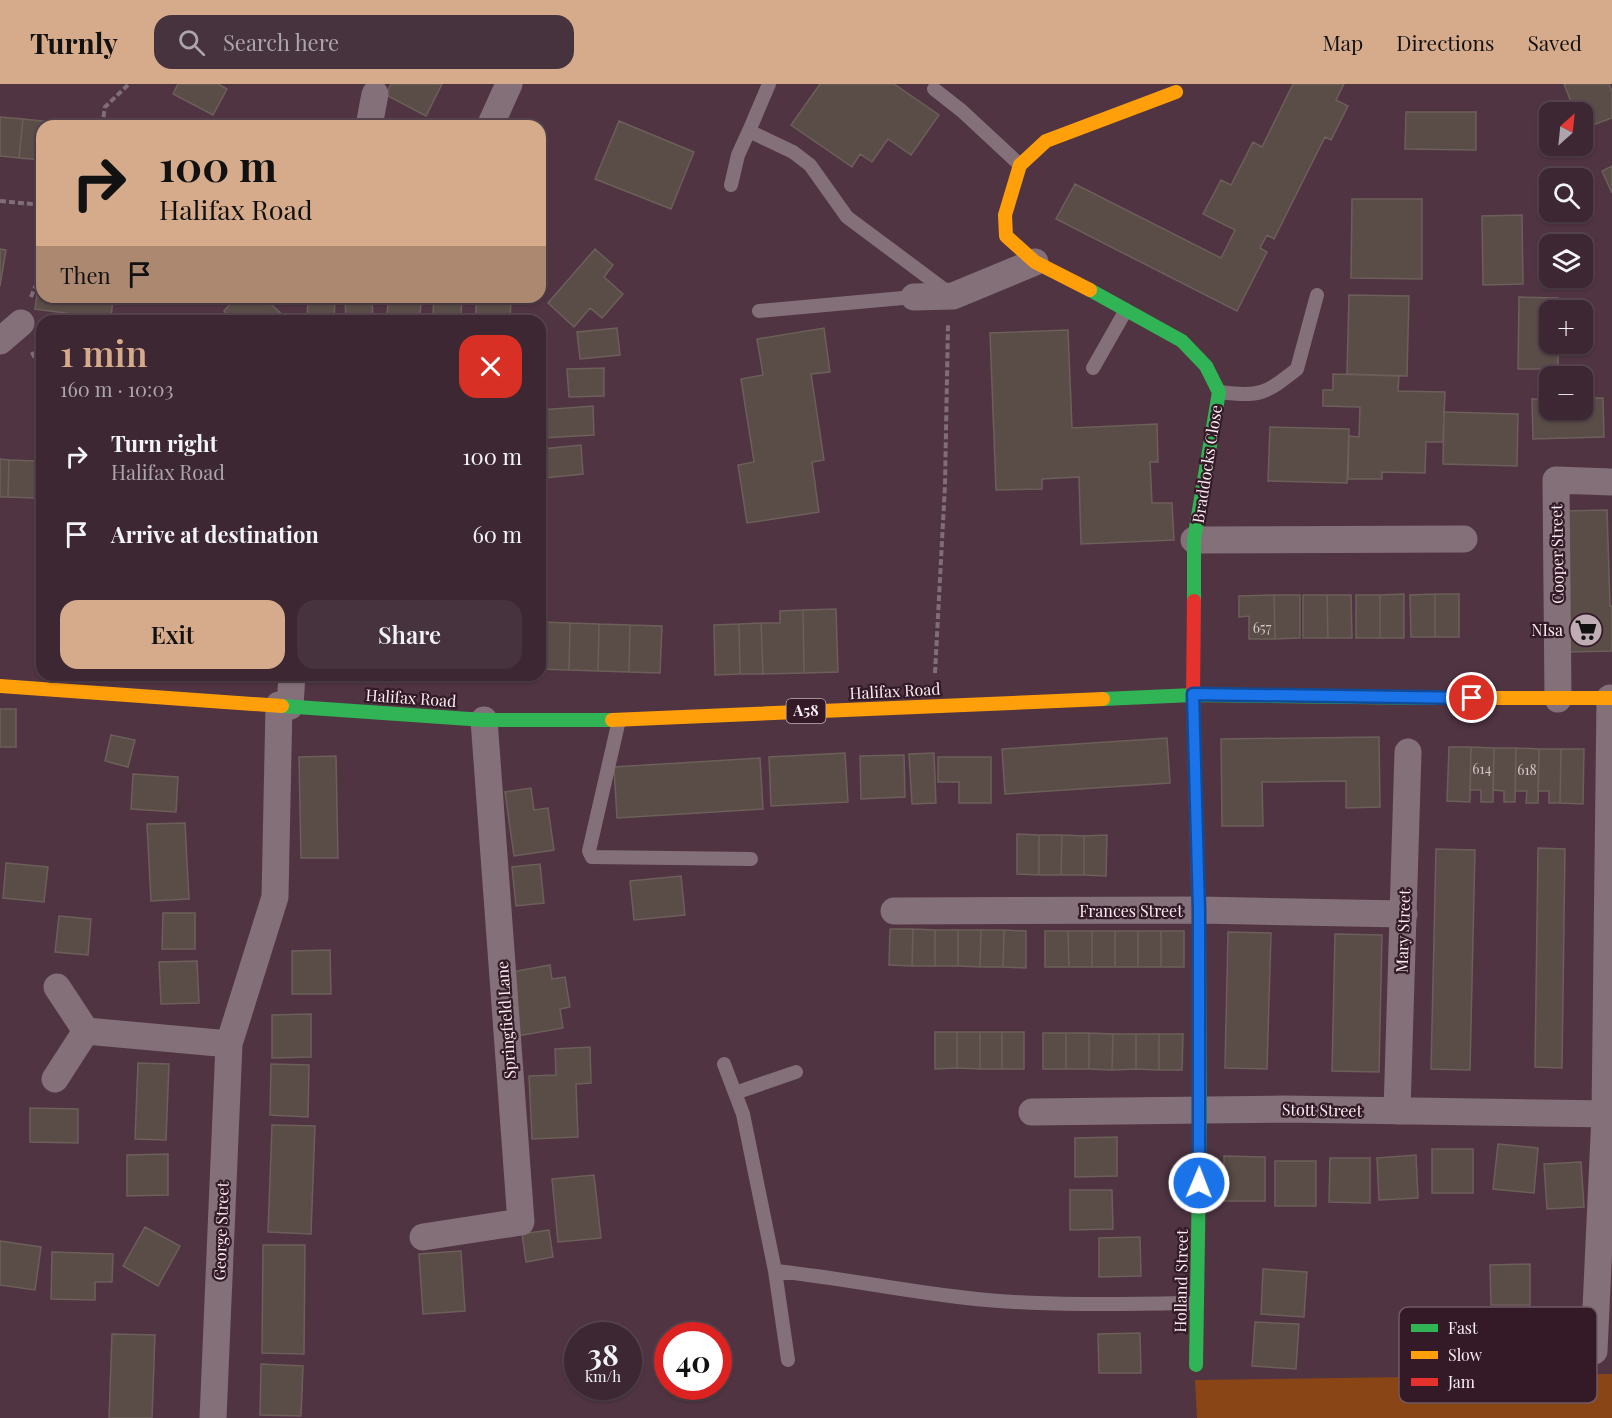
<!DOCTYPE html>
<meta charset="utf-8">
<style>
:root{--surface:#3c2732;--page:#47333e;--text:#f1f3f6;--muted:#aca5ac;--line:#55444d;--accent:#d6ab8b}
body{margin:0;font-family:"Playfair Display",serif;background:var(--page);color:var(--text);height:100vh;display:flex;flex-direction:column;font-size:22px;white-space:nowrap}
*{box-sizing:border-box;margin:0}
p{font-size:20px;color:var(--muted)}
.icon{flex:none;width:33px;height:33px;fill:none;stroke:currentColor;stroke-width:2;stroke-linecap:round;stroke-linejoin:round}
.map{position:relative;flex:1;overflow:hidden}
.panel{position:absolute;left:36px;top:231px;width:510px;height:366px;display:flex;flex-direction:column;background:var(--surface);border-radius:18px;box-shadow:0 2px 4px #0004,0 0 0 2px var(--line)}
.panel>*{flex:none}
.guide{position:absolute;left:36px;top:36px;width:510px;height:183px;border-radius:18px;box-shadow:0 2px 4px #0004,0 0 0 2px var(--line);background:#d6ab8b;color:#111;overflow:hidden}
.needle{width:39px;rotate:27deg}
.tools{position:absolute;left:1539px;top:18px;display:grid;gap:12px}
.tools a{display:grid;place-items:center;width:54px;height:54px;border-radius:12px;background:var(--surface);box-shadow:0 2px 4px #0004,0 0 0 2px var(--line);font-size:30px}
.speed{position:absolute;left:564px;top:1238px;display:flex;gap:12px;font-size:30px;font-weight:700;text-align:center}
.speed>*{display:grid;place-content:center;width:78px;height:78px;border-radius:50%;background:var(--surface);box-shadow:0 2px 4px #0004,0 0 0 2px var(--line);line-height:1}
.speed small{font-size:15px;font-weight:400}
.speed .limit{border:9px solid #d22;background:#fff;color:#111}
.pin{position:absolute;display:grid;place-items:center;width:51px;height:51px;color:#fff;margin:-26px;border:3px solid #fff;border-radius:50%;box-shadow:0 2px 6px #0007}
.me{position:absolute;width:66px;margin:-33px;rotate:1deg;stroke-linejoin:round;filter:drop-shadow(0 0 4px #0008)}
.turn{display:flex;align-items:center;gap:21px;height:126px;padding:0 24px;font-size:27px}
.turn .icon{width:78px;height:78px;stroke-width:2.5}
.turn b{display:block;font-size:42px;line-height:51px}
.then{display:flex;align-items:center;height:57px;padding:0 24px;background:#0003;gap:12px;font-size:22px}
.round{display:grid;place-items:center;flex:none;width:63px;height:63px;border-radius:18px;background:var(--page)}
.overview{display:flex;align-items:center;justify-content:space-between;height:102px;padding:0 24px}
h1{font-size:36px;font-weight:600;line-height:45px;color:var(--accent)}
.button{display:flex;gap:12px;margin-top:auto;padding:12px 24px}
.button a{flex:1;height:69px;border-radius:18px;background:var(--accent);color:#111;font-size:24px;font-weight:600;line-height:69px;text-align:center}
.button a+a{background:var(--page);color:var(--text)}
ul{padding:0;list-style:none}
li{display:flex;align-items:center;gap:18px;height:78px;padding:0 24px}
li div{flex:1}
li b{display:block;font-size:22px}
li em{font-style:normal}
header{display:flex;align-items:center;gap:36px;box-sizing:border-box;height:84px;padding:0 30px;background:var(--accent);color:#111}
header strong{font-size:28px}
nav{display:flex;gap:33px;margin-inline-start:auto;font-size:21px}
.search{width:420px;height:54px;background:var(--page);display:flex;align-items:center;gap:15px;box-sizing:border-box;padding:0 21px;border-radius:18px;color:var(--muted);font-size:22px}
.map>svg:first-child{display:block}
</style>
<header>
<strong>Turnly</strong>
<div class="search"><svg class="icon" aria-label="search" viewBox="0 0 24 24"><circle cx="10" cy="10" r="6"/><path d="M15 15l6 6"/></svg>Search here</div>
<nav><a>Map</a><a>Directions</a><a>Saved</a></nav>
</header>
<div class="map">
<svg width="1612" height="1334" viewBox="0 0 1612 1334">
<rect width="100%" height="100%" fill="#503442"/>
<!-- green -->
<path fill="#894516" d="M 1612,1290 L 1612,1334 L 1197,1334 L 1195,1296 Z"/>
<!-- building -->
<path fill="#5a4d48" stroke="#6c5f5a" stroke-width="1.5" d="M 178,0 L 218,0 L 227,5 L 213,31 L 173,10 Z
M 391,0 L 442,0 L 426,32 L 386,11 Z
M 820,0 L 894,0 L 939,31 L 911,71 L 888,55 L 872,78 L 860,70 L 852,83 L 791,41 Z
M 1293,0 L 1344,0 L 1336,16 L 1348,22 L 1331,56 L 1325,53 L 1274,155 L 1267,151 L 1260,164 L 1267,168 L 1237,227 L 1056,135 L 1075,100 L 1221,174 L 1235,146 L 1203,130 L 1221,96 L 1231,101 L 1253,58 L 1262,63 Z
M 1564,0 L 1609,0 L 1612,8 L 1612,34 L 1582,45 L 1582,28 L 1575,28 Z
M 1406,28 L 1476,28 L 1476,66 L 1405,65 Z
M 0,33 L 23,35 L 19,74 L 0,72 Z
M 23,35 L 51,38 L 50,42 L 42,42 L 42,76 L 19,74 Z
M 619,37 L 694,68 L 671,125 L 595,95 Z
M 1612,82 L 1612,109 L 1602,87 Z
M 1352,115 L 1422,115 L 1422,195 L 1351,194 Z
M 1522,131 L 1523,200 L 1483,201 L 1482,132 Z
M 0,165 L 6,166 L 0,202 Z
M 595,165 L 613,181 L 604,193 L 623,210 L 602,234 L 590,224 L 574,243 L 548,219 Z
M 40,189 L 42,189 L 42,213 L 113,213 L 111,235 L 35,225 Z
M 1349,211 L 1409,212 L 1407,292 L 1347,290 Z
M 236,213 L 263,213 L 287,235 L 286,237 L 234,237 L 224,227 Z
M 308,213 L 335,213 L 334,237 L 307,237 Z
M 345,213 L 372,213 L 373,237 L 346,237 Z
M 389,213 L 422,213 L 419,237 L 386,237 Z
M 434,213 L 462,213 L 461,233 L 433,231 Z
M 477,213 L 511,213 L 510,237 L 475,237 Z
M 1519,213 L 1558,214 L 1558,226 L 1550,226 L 1550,260 L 1558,260 L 1558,285 L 1518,285 Z
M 617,244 L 620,271 L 580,275 L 577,248 Z
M 824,244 L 830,288 L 811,290 L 824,376 L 812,378 L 819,428 L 747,439 L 738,381 L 754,378 L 741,295 L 763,291 L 757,255 Z
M 1068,246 L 1072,344 L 1157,340 L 1158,378 L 1150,378 L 1152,419 L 1172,419 L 1174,456 L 1081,460 L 1079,393 L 1042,395 L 1042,405 L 996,406 L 990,249 Z
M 604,284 L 604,312 L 569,313 L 567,285 Z
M 1333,290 L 1399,292 L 1398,307 L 1445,308 L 1443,358 L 1426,358 L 1425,389 L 1382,388 L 1382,395 L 1348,395 L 1349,352 L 1359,353 L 1360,323 L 1323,322 L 1323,306 L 1333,306 Z
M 1582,314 L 1603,314 L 1604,353 L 1533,355 L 1532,315 L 1550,315 L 1550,326 L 1582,326 Z
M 593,322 L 594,351 L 542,354 L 540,326 Z
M 1444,328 L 1518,330 L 1517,382 L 1443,380 Z
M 1270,343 L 1349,345 L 1347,399 L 1268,397 Z
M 581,361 L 583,390 L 545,394 L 542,365 Z
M 0,375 L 9,376 L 8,413 L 0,413 Z
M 9,376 L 36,377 L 35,414 L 8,413 Z
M 1607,426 L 1610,522 L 1612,522 L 1612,567 L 1567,568 L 1563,427 Z
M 1404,510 L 1404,554 L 1380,554 L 1380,511 Z
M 1435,510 L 1459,510 L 1459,553 L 1435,553 Z
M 1435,510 L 1435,553 L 1411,553 L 1410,511 Z
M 1274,511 L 1300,511 L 1300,554 L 1275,555 Z
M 1274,511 L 1275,555 L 1249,555 L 1249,532 L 1239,533 L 1239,512 Z
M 1303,511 L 1327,511 L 1328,554 L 1303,554 Z
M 1327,511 L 1351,511 L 1352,554 L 1328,554 Z
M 1356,511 L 1380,511 L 1380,554 L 1356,554 Z
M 836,525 L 838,588 L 804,589 L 803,526 Z
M 803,526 L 804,589 L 763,590 L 761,539 L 780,539 L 780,527 Z
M 541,538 L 570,539 L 569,586 L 540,585 Z
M 570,539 L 599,540 L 598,587 L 569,586 Z
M 761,539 L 763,590 L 740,590 L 739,540 Z
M 599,540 L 630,541 L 629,588 L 598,587 Z
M 739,540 L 740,590 L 715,591 L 714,541 Z
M 630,541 L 662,542 L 660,589 L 629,588 Z
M 0,625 L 16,625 L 16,663 L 0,663 Z
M 111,651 L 135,656 L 128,683 L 105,677 Z
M 1379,653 L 1380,723 L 1346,724 L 1346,697 L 1262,698 L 1263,742 L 1222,742 L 1221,655 Z
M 1167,654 L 1170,699 L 1005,710 L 1002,665 Z
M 1449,663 L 1471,663 L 1470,718 L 1447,717 Z
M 1471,663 L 1494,664 L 1493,718 L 1481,718 L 1481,706 L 1470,706 Z
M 1494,664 L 1516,664 L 1515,718 L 1504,718 L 1504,707 L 1493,706 Z
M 1516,664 L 1539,665 L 1538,719 L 1526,719 L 1527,707 L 1515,707 Z
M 1539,665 L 1561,665 L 1560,719 L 1549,719 L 1549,707 L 1538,707 Z
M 1561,665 L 1584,665 L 1583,720 L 1560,719 Z
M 845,669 L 848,718 L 771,722 L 769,673 Z
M 934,669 L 936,719 L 912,720 L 909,670 Z
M 904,671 L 905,713 L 861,715 L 860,672 Z
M 336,672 L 338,774 L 301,774 L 299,673 Z
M 938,673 L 991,673 L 991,719 L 959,719 L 959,698 L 938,698 Z
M 760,674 L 763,725 L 617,734 L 614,683 Z
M 133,690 L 178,693 L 176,728 L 131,725 Z
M 531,704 L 534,726 L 548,724 L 554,766 L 514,772 L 505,708 Z
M 185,739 L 189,815 L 151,817 L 147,740 Z
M 1017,750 L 1039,751 L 1039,791 L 1017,790 Z
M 1039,751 L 1062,751 L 1061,791 L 1039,791 Z
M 1062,751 L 1084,752 L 1084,791 L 1061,791 Z
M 1107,751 L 1106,792 L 1084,791 L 1084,752 Z
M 1538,764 L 1565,765 L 1562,984 L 1535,983 Z
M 1436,765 L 1475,766 L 1470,986 L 1431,985 Z
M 6,779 L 48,783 L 44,818 L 3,814 Z
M 540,780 L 544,819 L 516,822 L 512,783 Z
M 681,792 L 685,831 L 634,836 L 630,797 Z
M 163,829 L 195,829 L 195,865 L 162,865 Z
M 59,832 L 91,835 L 88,871 L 55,868 Z
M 890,845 L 913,845 L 912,882 L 889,881 Z
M 913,845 L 935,846 L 935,882 L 912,882 Z
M 935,846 L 958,846 L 958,882 L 935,882 Z
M 958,846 L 981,846 L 980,883 L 958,882 Z
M 981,846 L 1004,846 L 1003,883 L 980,883 Z
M 1004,846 L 1026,847 L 1026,884 L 1003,883 Z
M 1045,847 L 1068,847 L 1069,883 L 1045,883 Z
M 1068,847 L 1092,847 L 1092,883 L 1069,883 Z
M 1092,847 L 1115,847 L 1115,883 L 1092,883 Z
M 1115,847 L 1138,847 L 1138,883 L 1115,883 Z
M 1138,847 L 1161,847 L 1161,883 L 1138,883 Z
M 1161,847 L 1184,847 L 1184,883 L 1161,883 Z
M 1228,848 L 1271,849 L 1267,985 L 1225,984 Z
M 1335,850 L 1382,851 L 1379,988 L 1332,987 Z
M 330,866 L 331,910 L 292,910 L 292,867 Z
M 197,877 L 199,919 L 161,920 L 159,878 Z
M 550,881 L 552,895 L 565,893 L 570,923 L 560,925 L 563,944 L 518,952 L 507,889 Z
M 311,930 L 311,973 L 272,974 L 272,931 Z
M 935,948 L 957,948 L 957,984 L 935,985 Z
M 957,948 L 980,948 L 980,985 L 957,984 Z
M 980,948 L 1002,948 L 1002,985 L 980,985 Z
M 1002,948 L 1024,948 L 1024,985 L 1002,985 Z
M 1043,949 L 1066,949 L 1066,985 L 1043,985 Z
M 1066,949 L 1089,949 L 1089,985 L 1066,985 Z
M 1089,949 L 1113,950 L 1112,986 L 1089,985 Z
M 1113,950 L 1136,950 L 1136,985 L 1112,986 Z
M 1136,950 L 1159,950 L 1159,986 L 1136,985 Z
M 1159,950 L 1183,950 L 1182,986 L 1159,986 Z
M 590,963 L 591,999 L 576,1000 L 578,1053 L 532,1055 L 529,992 L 556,991 L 555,965 Z
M 138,979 L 169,980 L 166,1056 L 135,1055 Z
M 271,980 L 309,981 L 308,1033 L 270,1031 Z
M 30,1024 L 78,1025 L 78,1059 L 30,1058 Z
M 272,1041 L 315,1042 L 311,1150 L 268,1148 Z
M 1117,1053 L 1117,1092 L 1075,1093 L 1075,1054 Z
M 1498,1060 L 1538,1064 L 1534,1109 L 1493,1105 Z
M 1432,1065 L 1473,1065 L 1473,1109 L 1432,1109 Z
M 168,1070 L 168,1111 L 127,1112 L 127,1071 Z
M 1416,1071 L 1418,1114 L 1379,1116 L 1377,1074 Z
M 1224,1072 L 1265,1073 L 1265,1117 L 1224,1117 Z
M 1330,1074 L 1370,1074 L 1370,1119 L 1329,1118 Z
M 1275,1077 L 1316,1077 L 1316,1122 L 1275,1122 Z
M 1581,1078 L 1584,1123 L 1547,1125 L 1544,1080 Z
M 594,1091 L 601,1154 L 558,1158 L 552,1095 Z
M 1070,1106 L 1112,1106 L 1113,1145 L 1070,1146 Z
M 145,1143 L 180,1162 L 158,1202 L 123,1182 Z
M 549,1146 L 553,1173 L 526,1178 L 522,1150 Z
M 1140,1153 L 1141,1192 L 1099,1193 L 1099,1154 Z
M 0,1157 L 41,1163 L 35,1206 L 0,1201 Z
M 263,1161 L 305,1161 L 304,1270 L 262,1269 Z
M 461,1167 L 465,1227 L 423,1230 L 419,1170 Z
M 52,1168 L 113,1170 L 112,1198 L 95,1198 L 95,1216 L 51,1215 Z
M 1530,1180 L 1530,1221 L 1491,1221 L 1490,1181 Z
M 1263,1185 L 1307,1188 L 1304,1233 L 1261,1230 Z
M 1255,1238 L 1299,1240 L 1296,1285 L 1252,1282 Z
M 1140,1249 L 1141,1289 L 1099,1289 L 1098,1250 Z
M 112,1250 L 155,1251 L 152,1334 L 109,1334 Z
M 261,1280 L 303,1282 L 301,1332 L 260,1331 Z"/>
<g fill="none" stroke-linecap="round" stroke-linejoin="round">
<!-- path -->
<path stroke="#806e77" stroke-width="4" stroke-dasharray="6 3" stroke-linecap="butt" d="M 102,42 L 105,23 L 129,0
M 0,117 L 42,121
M 31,213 L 42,186
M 32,268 L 42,291
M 935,589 L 945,401 L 948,240"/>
<!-- lane -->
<path stroke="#847079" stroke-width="14" d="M 769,0 L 749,47 L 793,68 L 810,81 L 847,133 L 949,209
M 934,5 L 962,27 L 1020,81
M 731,101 L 738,71 L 749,47
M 759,227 L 914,213
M 1093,284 L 1126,226
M 1219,308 C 1261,313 1265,310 1297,285 L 1317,211
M 619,636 L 589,767 L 592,773 L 751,775
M 724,980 L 743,1030 L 775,1187
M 735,1009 L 796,988
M 788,1276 L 775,1187 C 846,1194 916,1210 987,1216 C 1057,1222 1127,1220 1197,1219"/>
<!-- street -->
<path stroke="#847079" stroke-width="27" d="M 369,42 L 375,10
M 490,42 L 509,0
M 914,213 L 953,212 L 1035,178
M 0,257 L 21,239
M 1194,456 L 1464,455
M 1558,615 L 1556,396 L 1612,398
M 290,622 L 292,591
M 894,827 L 1199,826 L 1404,830
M 57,903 L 86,947 L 229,960
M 55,995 L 86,947
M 1397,1027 L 1408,668
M 1032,1028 L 1284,1025 L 1612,1030
M 423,1153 L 521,1138 L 484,636
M 1594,1267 L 1605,1031 L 1610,614
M 213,1334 L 229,960 L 275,813 L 279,621"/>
<!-- fast -->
<path stroke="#30b455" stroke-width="14" d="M 1090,206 L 1182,257 L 1206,282 L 1219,308 L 1194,456 L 1194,517
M 1103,615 L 1193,611 L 1433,614
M 282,622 L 484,636 L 612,636
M 1196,1281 L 1200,1027 L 1199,844"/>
<!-- slow -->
<path stroke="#ff9f0a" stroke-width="14" d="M 1090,206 L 1035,178 L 1006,152 L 1005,131 L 1020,81 L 1046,57 L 1176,8
M 0,602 L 282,622
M 1433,614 L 1612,614
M 612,636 L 1103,615"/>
<!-- jam -->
<path stroke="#e5322d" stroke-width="14" d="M 1194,517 L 1193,611 L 1199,844"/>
</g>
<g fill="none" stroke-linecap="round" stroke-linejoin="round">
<defs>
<path id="route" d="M 1199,1099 L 1199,826 L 1193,610 L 1472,614"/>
</defs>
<!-- route casing -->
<use href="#route" stroke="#114b97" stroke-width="15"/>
<!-- route -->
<use href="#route" stroke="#1a73e8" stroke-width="10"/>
</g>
<!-- icons -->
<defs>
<symbol id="supermarket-disc" viewBox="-11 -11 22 22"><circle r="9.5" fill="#bfacb5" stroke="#331a26"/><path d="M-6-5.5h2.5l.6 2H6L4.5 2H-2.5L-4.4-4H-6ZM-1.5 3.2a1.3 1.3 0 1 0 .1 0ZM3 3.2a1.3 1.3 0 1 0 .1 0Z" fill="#111"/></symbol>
</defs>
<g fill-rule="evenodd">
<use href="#supermarket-disc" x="1567" y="527" width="38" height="38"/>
</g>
<g text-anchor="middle" stroke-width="4.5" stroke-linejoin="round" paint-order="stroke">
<!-- number labels -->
<g font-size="14" fill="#d3c5c8">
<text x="1262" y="549">657</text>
<text x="1482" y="690">614</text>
<text x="1527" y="691">618</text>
</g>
<!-- shield labels -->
<rect fill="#331a26" stroke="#bfaeb6" stroke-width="1.5" x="786.5" y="615" width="39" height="24" rx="4.5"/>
<g font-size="15" font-weight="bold" fill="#fbedf3">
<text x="806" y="632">A58</text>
</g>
<!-- street labels -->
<g font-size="16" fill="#fbedf3" stroke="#331a26">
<text transform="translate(1207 380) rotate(-81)" y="6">Braddocks Close</text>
<text transform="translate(1557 470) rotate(-91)" y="6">Cooper Street</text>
<text transform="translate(895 607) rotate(-3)" y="6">Halifax Road</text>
<text transform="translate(411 614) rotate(4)" y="6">Halifax Road</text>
<text x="1131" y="833">Frances Street</text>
<text transform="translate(1403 847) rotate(-88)" y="6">Mary Street</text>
<text transform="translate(506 936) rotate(-94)" y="6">Springfield Lane</text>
<text transform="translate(1322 1026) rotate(1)" y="6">Stott Street</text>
<text transform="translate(221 1147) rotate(-88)" y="6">George Street</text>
<text transform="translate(1181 1197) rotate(-89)" y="6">Holland Street</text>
</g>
<!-- poi labels -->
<g font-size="16" fill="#fbedf3" stroke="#331a26" text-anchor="end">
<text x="1563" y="552">NIsa</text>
</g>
</g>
<!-- legend -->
<rect x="1399" y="1223" width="198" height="96" rx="9" fill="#331a26" stroke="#6f5964" stroke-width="1.5"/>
<rect x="1411" y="1240" width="27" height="8" fill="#30b455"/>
<rect x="1411" y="1267" width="27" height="8" fill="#ff9f0a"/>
<rect x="1411" y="1294" width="27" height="8" fill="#e5322d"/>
<g font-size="16" fill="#fbedf3">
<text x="1448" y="1250">Fast</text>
<text x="1448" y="1277">Slow</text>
<text x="1448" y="1304">Jam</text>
</g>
</svg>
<div class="tools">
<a><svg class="needle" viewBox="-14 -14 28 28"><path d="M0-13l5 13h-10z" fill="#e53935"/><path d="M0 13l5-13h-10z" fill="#aca5ac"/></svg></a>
<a><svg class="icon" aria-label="search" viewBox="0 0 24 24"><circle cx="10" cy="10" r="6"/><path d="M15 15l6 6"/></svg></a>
<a><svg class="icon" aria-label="layers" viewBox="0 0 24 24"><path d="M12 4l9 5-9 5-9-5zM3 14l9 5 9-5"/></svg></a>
<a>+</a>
<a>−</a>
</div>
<div class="speed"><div>38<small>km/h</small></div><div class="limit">40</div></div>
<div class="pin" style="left:1472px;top:614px;background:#d93025"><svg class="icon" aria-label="arrive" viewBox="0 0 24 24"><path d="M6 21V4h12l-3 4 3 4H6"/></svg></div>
<svg class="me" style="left:1199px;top:1099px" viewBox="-20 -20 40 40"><circle r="17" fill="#1a73e8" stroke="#fff" stroke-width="3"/><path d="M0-11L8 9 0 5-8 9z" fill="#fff"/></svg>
<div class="guide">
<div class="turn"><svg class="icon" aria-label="right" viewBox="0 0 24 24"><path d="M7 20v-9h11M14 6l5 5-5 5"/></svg><div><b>100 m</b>Halifax Road</div></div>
<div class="then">Then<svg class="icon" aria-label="arrive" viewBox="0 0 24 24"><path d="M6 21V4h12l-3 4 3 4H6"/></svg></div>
</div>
<section class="panel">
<div class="overview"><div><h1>1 min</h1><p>160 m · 10:03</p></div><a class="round" style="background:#d93025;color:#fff"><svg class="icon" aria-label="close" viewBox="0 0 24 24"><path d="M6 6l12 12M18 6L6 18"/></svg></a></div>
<ul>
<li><svg class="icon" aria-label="right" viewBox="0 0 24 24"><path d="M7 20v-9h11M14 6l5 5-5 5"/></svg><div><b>Turn right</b><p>Halifax Road</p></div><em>100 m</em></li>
<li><svg class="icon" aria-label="arrive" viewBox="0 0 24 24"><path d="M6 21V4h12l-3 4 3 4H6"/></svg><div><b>Arrive at destination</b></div><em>60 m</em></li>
</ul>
<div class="button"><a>Exit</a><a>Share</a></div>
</section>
</div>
